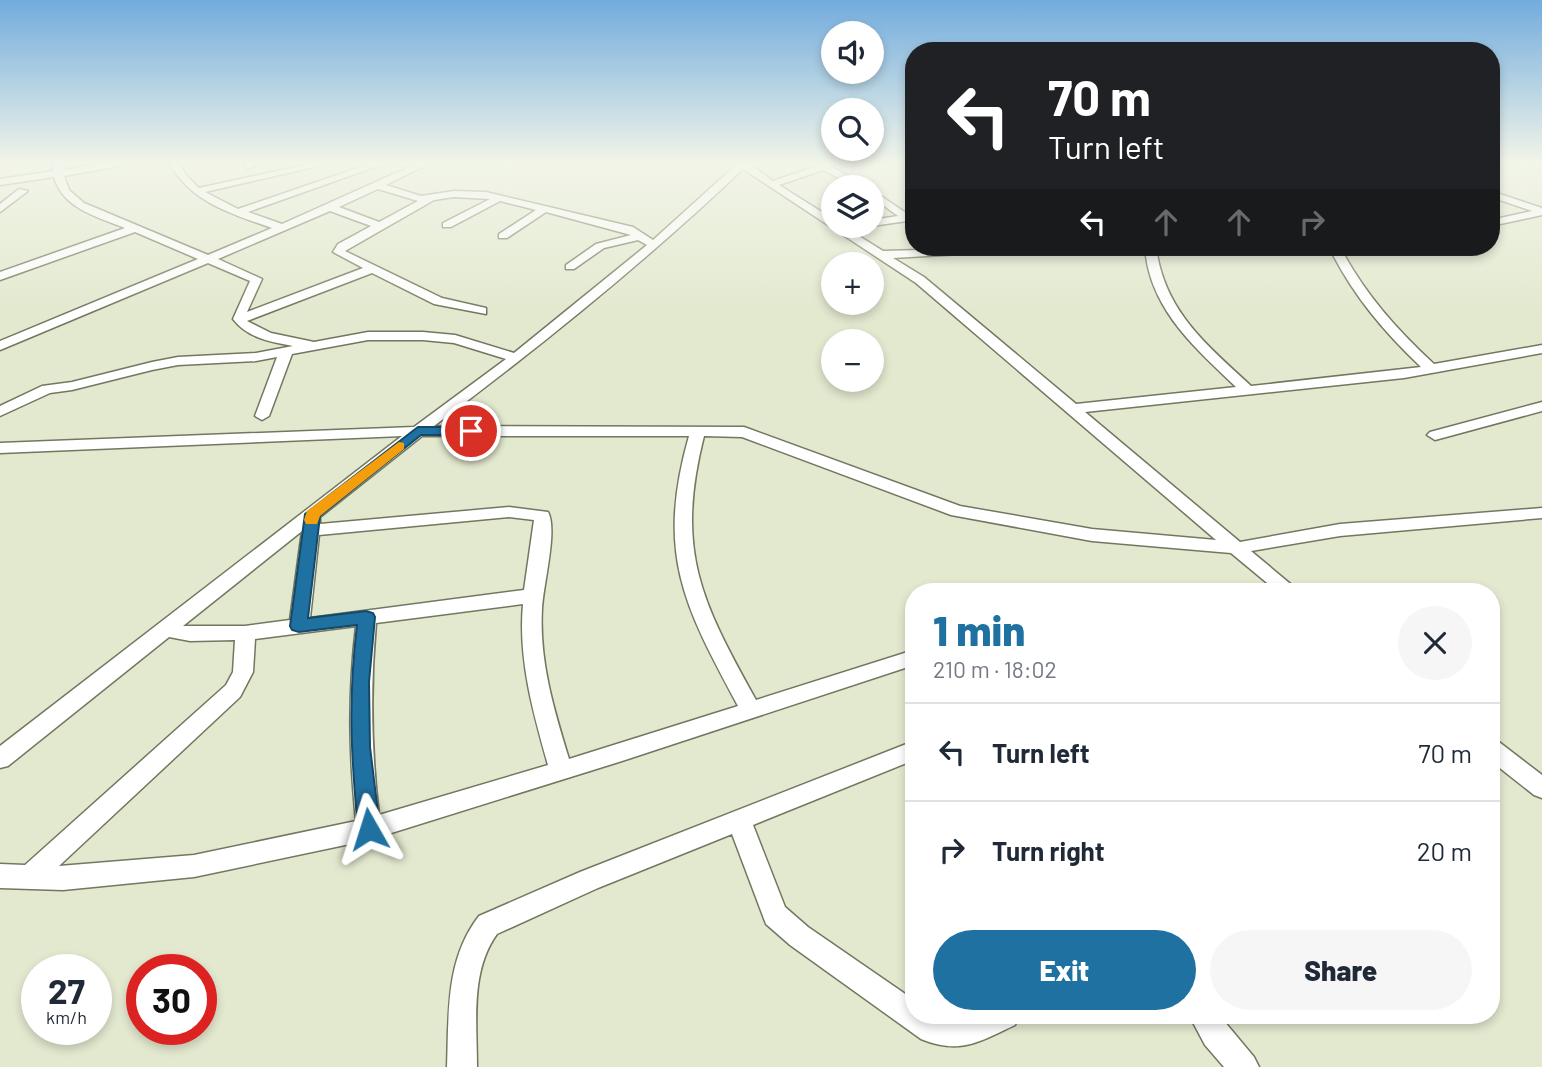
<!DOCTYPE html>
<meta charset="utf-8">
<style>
:root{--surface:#fff;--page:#f6f6f7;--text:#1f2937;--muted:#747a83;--line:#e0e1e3;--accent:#1f71a2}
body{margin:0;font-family:Barlow,sans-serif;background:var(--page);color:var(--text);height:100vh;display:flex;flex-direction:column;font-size:26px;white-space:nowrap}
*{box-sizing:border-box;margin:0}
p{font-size:23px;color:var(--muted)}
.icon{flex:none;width:38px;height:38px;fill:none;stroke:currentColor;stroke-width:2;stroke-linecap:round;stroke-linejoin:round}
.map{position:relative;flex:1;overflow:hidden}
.panel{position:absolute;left:905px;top:583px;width:595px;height:441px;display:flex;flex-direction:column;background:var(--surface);border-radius:28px;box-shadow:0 4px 10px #0003}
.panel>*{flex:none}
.top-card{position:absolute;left:905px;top:42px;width:595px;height:214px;border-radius:28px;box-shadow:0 4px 10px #0003;background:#202124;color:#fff;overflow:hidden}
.fabs{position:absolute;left:821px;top:21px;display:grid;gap:14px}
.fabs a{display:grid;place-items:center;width:63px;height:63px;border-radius:50%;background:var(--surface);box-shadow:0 4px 10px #0003;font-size:35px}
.speed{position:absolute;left:21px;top:954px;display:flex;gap:14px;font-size:35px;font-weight:700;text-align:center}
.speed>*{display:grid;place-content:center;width:91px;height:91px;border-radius:50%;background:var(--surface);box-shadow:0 4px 10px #0003;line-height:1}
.speed small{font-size:18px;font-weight:400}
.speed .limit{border:10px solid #d22;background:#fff;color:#111}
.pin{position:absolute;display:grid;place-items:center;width:60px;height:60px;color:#fff;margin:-30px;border:4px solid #fff;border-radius:50%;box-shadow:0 2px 7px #0007}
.me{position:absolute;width:77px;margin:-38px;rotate:354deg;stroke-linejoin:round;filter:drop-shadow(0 0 5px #0008)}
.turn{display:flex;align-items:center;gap:24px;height:147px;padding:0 28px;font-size:32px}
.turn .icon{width:91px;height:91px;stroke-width:2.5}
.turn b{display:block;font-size:49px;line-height:60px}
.lanes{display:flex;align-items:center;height:66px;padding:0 28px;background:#0003;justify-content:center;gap:35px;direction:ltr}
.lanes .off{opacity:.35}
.round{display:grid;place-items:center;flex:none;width:74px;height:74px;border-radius:37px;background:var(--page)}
.headline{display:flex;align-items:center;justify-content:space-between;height:119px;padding:0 28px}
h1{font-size:42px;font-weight:800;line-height:52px;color:var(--accent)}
.button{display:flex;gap:14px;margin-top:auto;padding:14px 28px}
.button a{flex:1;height:80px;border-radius:42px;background:var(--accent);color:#fff;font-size:28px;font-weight:800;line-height:80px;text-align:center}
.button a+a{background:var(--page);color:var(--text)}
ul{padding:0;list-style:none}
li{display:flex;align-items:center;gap:21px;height:98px;padding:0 28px;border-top:2px solid var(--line)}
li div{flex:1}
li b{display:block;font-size:26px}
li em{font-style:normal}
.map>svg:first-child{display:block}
</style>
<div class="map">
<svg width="1542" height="1067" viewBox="0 0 1542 1067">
<rect width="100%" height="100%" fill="#e3e9cf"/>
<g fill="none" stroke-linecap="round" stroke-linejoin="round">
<defs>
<path id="minor" d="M 53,163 L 63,163 L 63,170 L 110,163 L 135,163 L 64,176 L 69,190 L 84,203 L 208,255 L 272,228 C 232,214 192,203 169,163 L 179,163 L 186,175 L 199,188 L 314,163 L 332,163 L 205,192 L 238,209 L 372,163 L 386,163 L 248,212 L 282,224 L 418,163 L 430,163 L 386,185 L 421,196 L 454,191 L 486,192 L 633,227 L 653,240 L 736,165 L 735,163 L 748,163 L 773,181 L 826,163 L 840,163 L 832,167 L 868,187 L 856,187 L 823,170 L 779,185 L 833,219 L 833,226 L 843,226 L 883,251 L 1033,247 L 1028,250 L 893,258 L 924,277 L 1076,404 L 1236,387 C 1194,347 1149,308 1145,247 L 1156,247 C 1164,311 1206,344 1251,386 L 1421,367 C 1383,331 1352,294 1329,247 L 1340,247 C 1364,293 1396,329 1434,364 L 1542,345 L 1542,353 L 1404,378 L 1085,412 L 1240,542 L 1340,524 L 1542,508 L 1542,518 L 1340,536 L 1251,551 L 1300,592 L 1278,592 L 1231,553 L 1092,541 L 951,515 L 742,437 L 704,436 C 675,551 701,601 756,700 L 914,650 L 914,665 L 622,761 L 369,840 L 194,877 L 63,890 L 0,888 L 0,864 L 25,865 L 226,685 L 233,672 L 235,640 L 190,641 L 169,637 L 8,766 L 0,768 L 0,746 L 402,436 L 0,453 L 0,443 L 414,427 L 506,359 L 454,343 L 423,340 L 368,340 L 292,354 L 269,416 L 262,420 L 255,416 L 277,357 L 256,361 L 178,365 L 152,370 L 72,390 L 50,393 L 0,416 L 0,406 L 42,386 L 72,382 L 152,362 L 178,357 L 256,353 L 293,346 C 270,342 248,338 233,319 L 250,281 L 208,263 L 0,350 L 0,341 L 198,259 L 135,232 L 0,280 L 0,272 L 125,228 C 98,217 63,209 54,177 L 0,185 L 0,179 L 53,171 ZM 743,169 L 916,283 L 1216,540 L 1092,529 L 960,506 L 744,427 L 434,426 C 541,346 645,262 743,169 ZM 378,189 L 418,201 L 379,222 L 339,207 ZM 454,197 L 490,199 L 443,223 L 443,227 L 451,227 L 500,201 L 536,210 L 499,234 L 499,238 L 507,238 L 546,212 L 631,235 L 596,244 L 566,265 L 566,269 L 574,269 L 604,248 L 638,240 L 647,245 L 514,353 L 455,335 L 423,332 L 368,332 L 314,342 L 271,333 L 247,321 L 372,273 L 434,304 L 486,314 L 486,308 L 442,298 L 345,251 L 434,200 ZM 330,211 L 371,226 L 338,244 L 333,252 L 363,268 L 247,312 L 262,279 L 218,259 ZM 422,436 L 689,436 C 656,553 683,604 738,706 L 569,759 C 554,710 539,661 542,609 C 543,585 558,530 548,512 L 509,507 L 320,524 L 320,517 ZM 509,517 L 534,520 L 524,590 L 310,618 L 319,535 ZM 302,531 L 290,620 L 245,626 L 183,626 ZM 523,604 C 518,659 533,712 548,765 L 379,815 C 371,748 370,690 376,623 ZM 356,626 C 348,695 349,752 356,821 L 194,855 L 59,866 L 240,697 L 253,672 L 255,639 Z
M 243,163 L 253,163 L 254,167 L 246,169 Z
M 19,189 L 28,191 L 0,212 L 0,204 Z
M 872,190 L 909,215 L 914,214 L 914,220 L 872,226 L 870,226 L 872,220 L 898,216 L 872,197 Z
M 1491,191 L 1542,208 L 1542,215 L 1491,226 L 1491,220 L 1532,211 L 1491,197 Z
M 1542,402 L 1542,411 L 1435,440 L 1427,435 L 1430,432 Z
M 1491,739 L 1499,742 L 1542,775 L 1542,798 L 1534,795 L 1491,761 Z
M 914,741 L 914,760 L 753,825 L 785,907 L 808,927 L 914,1000 L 914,1015 L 935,1015 L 950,1020 L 974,1015 L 1019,1015 L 1015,1025 C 979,1042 960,1055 921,1039 L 790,945 L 766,924 L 732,834 L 598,888 L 497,934 C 470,971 477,1023 477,1067 L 447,1067 C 449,1014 445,960 479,916 L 580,872 Z
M 1189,1015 L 1219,1015 L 1254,1057 L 1259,1067 L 1224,1067 L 1205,1045 Z"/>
</defs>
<!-- minor casing -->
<use href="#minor" stroke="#727760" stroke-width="3"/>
<!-- minor -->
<use href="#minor" fill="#fff" fill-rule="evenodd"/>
</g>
<!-- sky -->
<linearGradient id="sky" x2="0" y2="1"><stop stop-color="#72acdd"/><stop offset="0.52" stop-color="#f2f5e9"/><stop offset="1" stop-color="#f2f5e9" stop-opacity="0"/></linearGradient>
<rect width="1542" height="313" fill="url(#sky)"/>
<!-- route -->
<path fill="#1f71a2" stroke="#144969" stroke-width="2" d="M 418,427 L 471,427 L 478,431 L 471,435 L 421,435 L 320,516 L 308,618 L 366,611 L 373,613 L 375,617 L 369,682 L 370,747 L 380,829 L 377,836 L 369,839 L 362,836 L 358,829 C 351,755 348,699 357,625 L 299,632 L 292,630 L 290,626 L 305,514 Z"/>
<!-- slow -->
<path fill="#f59e0b" d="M 399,442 L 404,443 L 404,449 L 320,516 L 317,524 L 306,524 L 304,520 L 307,511 Z"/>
</svg>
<div class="fabs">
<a><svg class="icon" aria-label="sound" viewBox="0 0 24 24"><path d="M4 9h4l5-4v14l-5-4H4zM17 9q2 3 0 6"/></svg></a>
<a><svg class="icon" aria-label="search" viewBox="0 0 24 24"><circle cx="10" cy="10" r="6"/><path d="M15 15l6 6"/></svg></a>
<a><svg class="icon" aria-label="layers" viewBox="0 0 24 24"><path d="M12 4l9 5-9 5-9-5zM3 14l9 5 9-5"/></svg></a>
<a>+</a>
<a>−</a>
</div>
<div class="speed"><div>27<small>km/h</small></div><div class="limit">30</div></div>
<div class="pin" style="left:471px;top:431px;background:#d93025"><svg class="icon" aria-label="arrive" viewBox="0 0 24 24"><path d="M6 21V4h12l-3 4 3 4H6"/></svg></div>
<svg class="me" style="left:369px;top:829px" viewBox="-20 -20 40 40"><path d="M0-17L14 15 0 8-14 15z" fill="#1f71a2" stroke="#fff" stroke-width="4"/></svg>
<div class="top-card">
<div class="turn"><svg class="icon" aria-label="left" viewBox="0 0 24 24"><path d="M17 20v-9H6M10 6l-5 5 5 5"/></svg><div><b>70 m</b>Turn left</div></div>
<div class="lanes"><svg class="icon" aria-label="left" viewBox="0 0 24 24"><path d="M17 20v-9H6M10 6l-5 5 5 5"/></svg><svg class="icon off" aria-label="ahead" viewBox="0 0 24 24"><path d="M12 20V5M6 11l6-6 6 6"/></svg><svg class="icon off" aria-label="ahead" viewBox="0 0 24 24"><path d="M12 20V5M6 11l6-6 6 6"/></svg><svg class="icon off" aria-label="right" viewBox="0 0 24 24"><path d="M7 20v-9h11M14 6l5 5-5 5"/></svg></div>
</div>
<section class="panel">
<div class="headline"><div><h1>1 min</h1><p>210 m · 18:02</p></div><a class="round"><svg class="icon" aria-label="close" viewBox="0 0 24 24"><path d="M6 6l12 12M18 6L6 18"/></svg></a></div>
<ul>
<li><svg class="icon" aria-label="left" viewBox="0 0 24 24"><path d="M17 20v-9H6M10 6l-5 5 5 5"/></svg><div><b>Turn left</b></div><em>70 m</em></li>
<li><svg class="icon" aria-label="right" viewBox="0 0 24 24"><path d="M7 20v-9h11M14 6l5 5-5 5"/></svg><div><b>Turn right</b></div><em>20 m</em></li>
</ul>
<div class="button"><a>Exit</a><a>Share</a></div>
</section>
</div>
